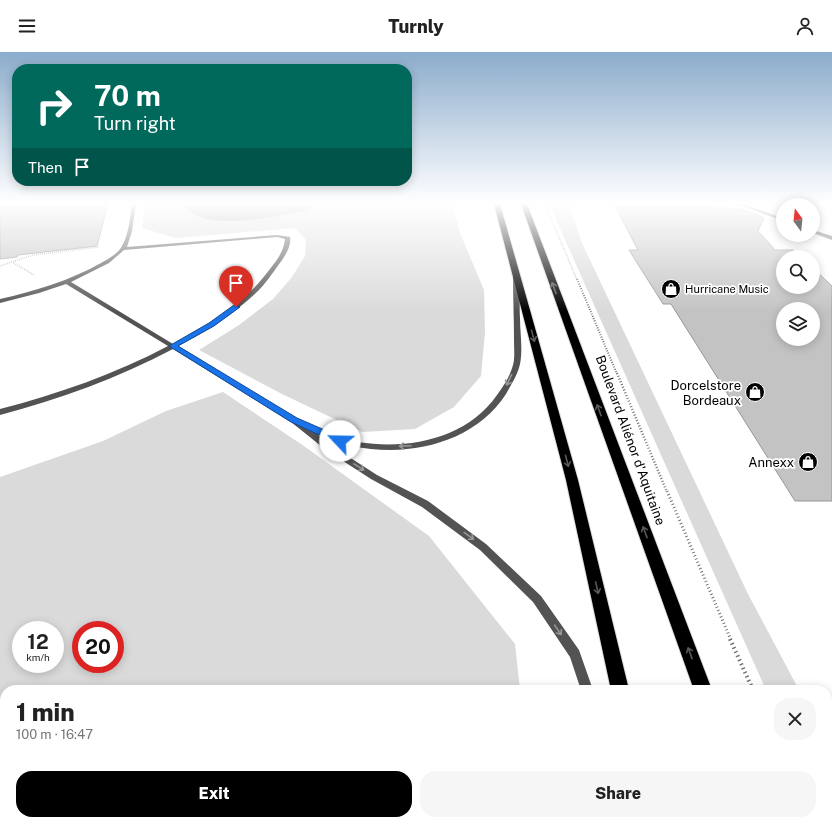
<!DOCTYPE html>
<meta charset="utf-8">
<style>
:root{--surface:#fff;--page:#f6f6f6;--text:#222;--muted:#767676;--accent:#000}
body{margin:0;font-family:"Public Sans",sans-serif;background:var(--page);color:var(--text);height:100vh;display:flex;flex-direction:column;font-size:15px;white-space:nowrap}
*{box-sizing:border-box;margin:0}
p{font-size:13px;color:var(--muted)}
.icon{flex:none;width:22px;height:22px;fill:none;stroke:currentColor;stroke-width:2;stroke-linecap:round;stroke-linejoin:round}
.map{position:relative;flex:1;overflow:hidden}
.drawer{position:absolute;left:0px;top:633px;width:832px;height:140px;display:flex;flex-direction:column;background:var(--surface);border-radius:16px 16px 0 0;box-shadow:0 2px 10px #0003}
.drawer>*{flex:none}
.guide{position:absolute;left:12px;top:12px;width:400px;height:122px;border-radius:16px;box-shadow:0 2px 10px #0003;background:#00695c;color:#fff;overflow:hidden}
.needle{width:26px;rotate:345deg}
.buttons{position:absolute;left:776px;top:146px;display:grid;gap:8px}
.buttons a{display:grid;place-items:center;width:44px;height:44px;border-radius:50%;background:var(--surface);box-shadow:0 2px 10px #0003;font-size:20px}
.speed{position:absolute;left:12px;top:569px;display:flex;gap:8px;font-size:20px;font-weight:700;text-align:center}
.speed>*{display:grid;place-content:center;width:52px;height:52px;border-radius:50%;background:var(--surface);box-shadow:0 2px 10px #0003;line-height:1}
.speed small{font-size:10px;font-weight:400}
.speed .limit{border:6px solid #d22;background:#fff;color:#111}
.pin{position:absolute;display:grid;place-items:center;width:34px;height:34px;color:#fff;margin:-41px -17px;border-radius:50% 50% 50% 0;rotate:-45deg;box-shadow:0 0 4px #0007}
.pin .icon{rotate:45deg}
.me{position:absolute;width:44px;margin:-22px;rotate:294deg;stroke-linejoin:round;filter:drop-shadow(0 0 3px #0008)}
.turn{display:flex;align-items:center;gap:14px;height:84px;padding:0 16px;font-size:18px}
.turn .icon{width:52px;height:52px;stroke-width:2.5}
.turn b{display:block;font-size:28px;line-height:34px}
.then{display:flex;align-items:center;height:38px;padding:0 16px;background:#0003;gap:8px;font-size:15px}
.round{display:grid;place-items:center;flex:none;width:42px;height:42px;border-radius:16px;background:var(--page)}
.headline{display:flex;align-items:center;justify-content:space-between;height:68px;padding:0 16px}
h1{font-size:24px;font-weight:800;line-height:30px}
.button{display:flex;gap:8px;margin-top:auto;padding:8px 16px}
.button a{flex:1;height:46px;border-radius:16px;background:var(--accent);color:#fff;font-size:16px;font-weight:800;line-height:46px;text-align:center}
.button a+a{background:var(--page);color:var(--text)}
header{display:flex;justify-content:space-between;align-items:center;height:52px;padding:0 16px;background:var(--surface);font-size:18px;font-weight:800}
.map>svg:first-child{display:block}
</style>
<header><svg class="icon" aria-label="menu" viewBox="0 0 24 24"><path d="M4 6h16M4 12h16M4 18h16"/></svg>Turnly<svg class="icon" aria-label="person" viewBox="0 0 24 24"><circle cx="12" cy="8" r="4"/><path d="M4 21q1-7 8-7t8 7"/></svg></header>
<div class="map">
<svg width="832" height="773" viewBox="0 0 832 773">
<rect width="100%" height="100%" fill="#fff"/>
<!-- green -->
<path fill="#dadada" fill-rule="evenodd" d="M 145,152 L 184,152 C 198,183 283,161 310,157 L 316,152 L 449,152 L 455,163 L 460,181 L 484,238 L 485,280 L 481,324 L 454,355 L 415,377 L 362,380 L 282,342 L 199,298 L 239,273 L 273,247 L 292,225 L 305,204 L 306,188 L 295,176 L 176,186 L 142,176 Z
M 549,152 L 569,152 L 582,191 L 748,542 L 799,638 L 766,638 Z
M 223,340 L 301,392 L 429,484 L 515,592 L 520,638 L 5,638 L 5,768 L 534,768 L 535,773 L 0,773 L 0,425 L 103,389 L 166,359 ZM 21,578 L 55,578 L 55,612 L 21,612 ZM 81,578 L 115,578 L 115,612 L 81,612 Z
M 827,691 L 832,701 L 832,773 L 828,773 L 825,768 L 827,768 Z"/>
<!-- water -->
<path fill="#a1a1a1" d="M 184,152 L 316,152 L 310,157 L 301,160 C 275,164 197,182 184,152 Z"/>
<!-- building -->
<path fill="#c3c3c3" stroke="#979797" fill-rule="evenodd" d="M 0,152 L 108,152 L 97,194 L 18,203 L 17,205 L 0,207 Z
M 614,152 L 689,152 L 708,155 L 739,157 L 754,161 L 764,166 L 758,179 L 775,198 L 793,198 L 801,205 L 783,205 L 783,235 L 813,235 L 813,216 L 832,234 L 832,449 L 795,449 L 671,252 L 663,252 L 629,198 L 638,198 ZM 783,257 L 813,257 L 813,287 L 783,287 Z"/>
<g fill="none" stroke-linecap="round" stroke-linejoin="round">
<defs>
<path id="highway" d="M 494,152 L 500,152 L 578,428 L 629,638 L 611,638 L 566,428 Z
M 521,152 L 527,152 L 712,638 L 694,638 Z
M 641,768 L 661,768 L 662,773 L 642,773 Z
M 742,768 L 762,768 L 763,773 L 743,773 Z"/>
</defs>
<!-- highway casing -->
<use href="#highway" stroke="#dbdbdb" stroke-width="2"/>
<!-- path-far4 -->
<path stroke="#757575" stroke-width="1.5" stroke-dasharray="0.5 1.5" stroke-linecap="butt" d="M 545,152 L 577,228
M 14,211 L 34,223
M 0,214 L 33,203 L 99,195"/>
<!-- path-far3 -->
<path stroke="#757575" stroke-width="2" stroke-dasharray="1 1.5" stroke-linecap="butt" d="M 577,227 L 617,322"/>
<!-- path-far2 -->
<path stroke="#757575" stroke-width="2.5" stroke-dasharray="1 2" stroke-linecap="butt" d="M 617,321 L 667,440"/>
<!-- path-far1 -->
<path stroke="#757575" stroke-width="3" stroke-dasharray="1 2.5" stroke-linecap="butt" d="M 667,439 L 731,588"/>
<!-- path -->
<path stroke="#757575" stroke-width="4" stroke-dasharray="1.5 3" stroke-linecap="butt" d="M 730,587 L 753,638
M 811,768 L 814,773"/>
<!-- lane -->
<path fill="#535353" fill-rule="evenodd" d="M 132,152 L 136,152 L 132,179 L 127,195 L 277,183 L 290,185 C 292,195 283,207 277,215 C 271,223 265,232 258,239 C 235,261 206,279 178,294 L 303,371 L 307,371 C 324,378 339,387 358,390 C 409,398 466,387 497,343 C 504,334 510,324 513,313 C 515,306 514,297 514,289 C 514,268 513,246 513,225 L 518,224 C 521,235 519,254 520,266 C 520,280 523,298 520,312 C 518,322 511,333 506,342 C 467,402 378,411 317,382 L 332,394 L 377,423 L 428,449 L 486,492 L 541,544 L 579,598 L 593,638 L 581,638 L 570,605 L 533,550 L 480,498 L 422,455 L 371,427 L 326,398 L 291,370 L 173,297 C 118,326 60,347 0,363 L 0,357 C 58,342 115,322 168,294 L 66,232 L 39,241 L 0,251 L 0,247 C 35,239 69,229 101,211 C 108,207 118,202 122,194 C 129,182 130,165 132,152 ZM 277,185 L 285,187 C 284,199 277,208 270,217 C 265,223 260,230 254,236 C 232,259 202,277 173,292 L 71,230 L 109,211 L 124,198 Z
M 737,152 L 742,152 L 783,166 L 783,169 Z
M 813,178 L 832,184 L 832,188 L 813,181 Z
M 618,768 L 632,768 L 633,773 L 619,773 Z"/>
<!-- highway -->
<use href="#highway" fill="#000" fill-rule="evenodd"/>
</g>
<!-- one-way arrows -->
<defs><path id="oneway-shaft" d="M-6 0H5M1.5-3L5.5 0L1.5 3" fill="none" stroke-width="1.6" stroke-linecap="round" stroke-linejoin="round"/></defs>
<g stroke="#595959">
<use href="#oneway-shaft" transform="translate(554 236) rotate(-110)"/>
<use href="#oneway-shaft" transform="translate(533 284) rotate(75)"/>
<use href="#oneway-shaft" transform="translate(599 358) rotate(-110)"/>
<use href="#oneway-shaft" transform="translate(567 409) rotate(75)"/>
<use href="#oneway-shaft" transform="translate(645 480) rotate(-110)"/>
<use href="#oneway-shaft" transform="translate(597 536) rotate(77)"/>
<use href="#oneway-shaft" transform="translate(690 601) rotate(-110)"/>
</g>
<g stroke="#989898">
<use href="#oneway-shaft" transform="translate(509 328) rotate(116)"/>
<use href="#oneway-shaft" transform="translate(405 394) rotate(178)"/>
<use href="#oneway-shaft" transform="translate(359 415) rotate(32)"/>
<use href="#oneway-shaft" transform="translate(469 484) rotate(36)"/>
<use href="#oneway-shaft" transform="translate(558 578) rotate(55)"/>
</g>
<!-- sky -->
<linearGradient id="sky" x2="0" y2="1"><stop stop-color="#8baccc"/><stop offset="0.58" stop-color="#fff"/><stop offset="1" stop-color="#fff" stop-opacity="0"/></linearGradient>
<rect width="832" height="260" fill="url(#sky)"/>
<!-- route -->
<path fill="#1a73e8" stroke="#114b97" d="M 234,253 L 240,255 L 214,274 L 178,294 L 297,366 L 343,386 L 343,391 L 337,391 L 291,370 L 169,294 L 209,271 Z"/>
<!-- icons -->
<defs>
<symbol id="shop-disc" viewBox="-11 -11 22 22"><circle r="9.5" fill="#000" stroke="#fff"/><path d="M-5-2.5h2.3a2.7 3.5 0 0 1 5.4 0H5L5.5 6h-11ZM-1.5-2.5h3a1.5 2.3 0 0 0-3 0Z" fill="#fff"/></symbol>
</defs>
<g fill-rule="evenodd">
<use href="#shop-disc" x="660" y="226" width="22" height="22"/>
<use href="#shop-disc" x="744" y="329" width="22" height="22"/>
<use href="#shop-disc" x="797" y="399" width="22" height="22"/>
</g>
<g text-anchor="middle" stroke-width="3.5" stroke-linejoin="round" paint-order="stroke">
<!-- far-poi labels -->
<g font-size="11" fill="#000" stroke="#fff" text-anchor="start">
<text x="685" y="241">Hurricane Music</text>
</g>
<!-- poi labels -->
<g font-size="13" fill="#000" stroke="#fff" text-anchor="end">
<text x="741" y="338">Dorcelstore<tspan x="741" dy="15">Bordeaux</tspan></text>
<text x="794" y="415">Annexx</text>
</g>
<!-- street labels -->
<g font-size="13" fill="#000" stroke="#fff">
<text transform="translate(631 388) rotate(70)" y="5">Boulevard Aliénor d'Aquitaine</text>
</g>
</g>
</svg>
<div class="buttons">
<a><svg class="needle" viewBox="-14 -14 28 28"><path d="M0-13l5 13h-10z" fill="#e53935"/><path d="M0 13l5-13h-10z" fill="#767676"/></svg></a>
<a><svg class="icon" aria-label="search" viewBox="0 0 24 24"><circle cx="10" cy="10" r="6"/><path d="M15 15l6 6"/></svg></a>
<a><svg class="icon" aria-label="layers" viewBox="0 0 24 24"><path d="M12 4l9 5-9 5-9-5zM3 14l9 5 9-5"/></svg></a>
</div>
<div class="speed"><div>12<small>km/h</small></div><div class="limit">20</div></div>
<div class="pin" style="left:236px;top:255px;background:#d93025"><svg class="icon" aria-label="arrive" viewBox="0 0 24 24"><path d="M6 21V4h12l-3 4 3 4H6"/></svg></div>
<svg class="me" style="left:340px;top:389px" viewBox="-20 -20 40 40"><circle r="19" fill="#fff"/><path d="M0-13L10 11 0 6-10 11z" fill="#1a73e8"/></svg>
<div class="guide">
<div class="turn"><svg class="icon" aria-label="right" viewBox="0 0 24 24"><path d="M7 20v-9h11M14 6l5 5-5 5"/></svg><div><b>70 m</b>Turn right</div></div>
<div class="then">Then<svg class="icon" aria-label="arrive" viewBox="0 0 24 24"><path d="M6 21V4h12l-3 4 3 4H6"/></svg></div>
</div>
<section class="drawer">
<div class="headline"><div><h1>1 min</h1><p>100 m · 16:47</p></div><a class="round"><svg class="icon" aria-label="close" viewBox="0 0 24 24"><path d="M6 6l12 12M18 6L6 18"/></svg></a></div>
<div class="button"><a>Exit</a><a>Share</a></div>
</section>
</div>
